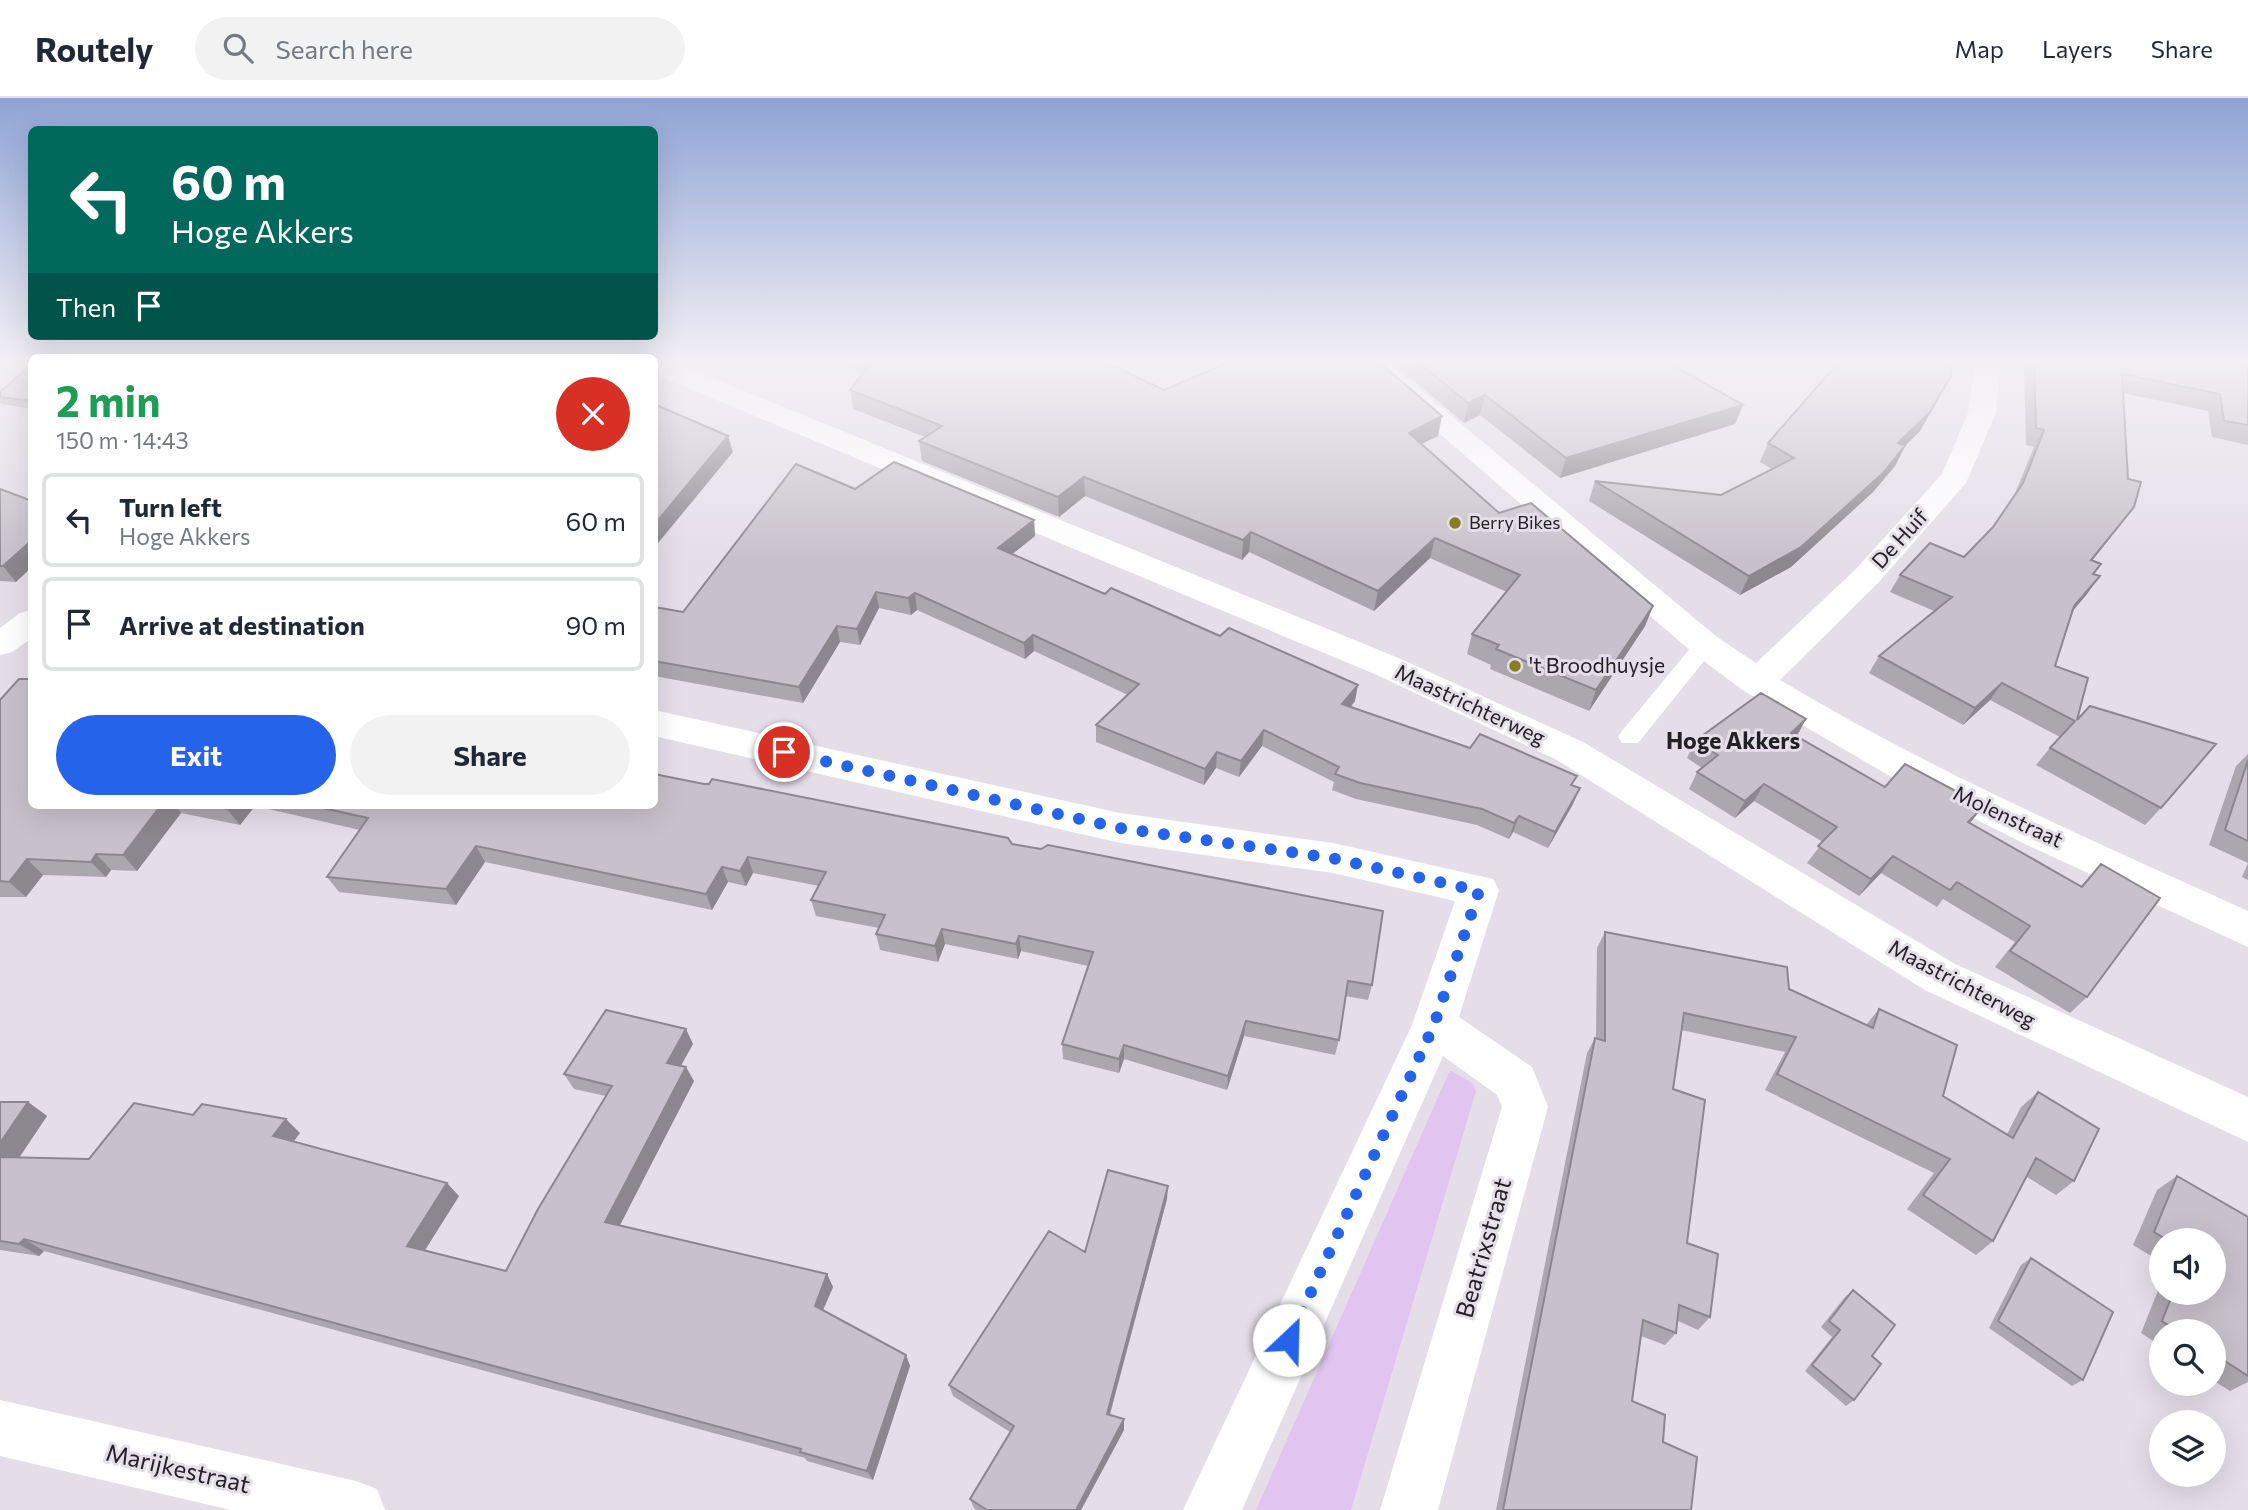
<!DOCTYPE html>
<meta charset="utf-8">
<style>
:root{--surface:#fff;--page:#f2f2f3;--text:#1f2937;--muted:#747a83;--line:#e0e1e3;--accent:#2563eb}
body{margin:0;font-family:Commissioner,sans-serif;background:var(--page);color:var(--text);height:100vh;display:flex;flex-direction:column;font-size:26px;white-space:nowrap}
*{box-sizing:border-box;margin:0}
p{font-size:23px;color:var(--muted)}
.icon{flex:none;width:38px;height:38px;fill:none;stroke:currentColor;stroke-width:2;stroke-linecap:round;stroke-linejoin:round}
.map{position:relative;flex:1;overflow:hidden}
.sheet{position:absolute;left:28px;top:256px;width:630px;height:455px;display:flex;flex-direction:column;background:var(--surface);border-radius:10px;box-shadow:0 7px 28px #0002}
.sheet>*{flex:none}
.top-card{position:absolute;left:28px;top:28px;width:630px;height:214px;border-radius:10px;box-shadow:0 7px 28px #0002;background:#00695c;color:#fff;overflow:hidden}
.buttons{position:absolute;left:2149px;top:1130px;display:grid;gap:14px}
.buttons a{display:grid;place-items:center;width:77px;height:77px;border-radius:50%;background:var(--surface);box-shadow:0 7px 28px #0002;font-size:35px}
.pin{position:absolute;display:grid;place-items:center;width:60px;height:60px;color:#fff;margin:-30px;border:4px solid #fff;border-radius:50%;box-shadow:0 2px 7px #0007}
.me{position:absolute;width:77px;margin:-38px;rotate:24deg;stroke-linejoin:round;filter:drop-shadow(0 0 5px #0008)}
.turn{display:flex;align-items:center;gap:24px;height:147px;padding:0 28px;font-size:32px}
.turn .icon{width:91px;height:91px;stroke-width:2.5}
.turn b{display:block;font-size:49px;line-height:60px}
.then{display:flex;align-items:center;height:66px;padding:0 28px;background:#0003;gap:14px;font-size:26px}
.round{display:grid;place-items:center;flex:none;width:74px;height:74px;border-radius:37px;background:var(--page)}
.head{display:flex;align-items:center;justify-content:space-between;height:119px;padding:0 28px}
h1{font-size:42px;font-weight:700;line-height:52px;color:#1e9e55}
.cta{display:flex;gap:14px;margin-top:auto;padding:14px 28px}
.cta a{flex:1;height:80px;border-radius:42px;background:var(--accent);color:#fff;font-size:28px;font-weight:700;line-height:80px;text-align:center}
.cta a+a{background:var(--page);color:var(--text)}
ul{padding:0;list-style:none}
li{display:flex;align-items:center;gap:21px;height:94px;margin:0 14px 10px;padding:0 14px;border:4px solid var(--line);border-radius:10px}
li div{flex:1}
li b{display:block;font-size:26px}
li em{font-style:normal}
header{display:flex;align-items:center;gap:42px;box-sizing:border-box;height:98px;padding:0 35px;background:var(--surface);border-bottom:2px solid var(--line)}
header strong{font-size:33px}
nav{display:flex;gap:38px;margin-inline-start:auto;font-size:24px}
.search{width:490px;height:63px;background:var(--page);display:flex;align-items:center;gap:18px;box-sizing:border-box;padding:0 24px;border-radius:38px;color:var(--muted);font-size:26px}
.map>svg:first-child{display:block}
</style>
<header>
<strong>Routely</strong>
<div class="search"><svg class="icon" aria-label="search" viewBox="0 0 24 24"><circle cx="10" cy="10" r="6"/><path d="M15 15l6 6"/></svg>Search here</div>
<nav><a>Map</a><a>Layers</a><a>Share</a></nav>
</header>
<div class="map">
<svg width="2248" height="1412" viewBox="0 0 2248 1412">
<rect width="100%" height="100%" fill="#e5dee9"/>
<!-- green -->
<path fill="#e1c4f0" d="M 1450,972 L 1472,985 L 1476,993 L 1351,1412 L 1256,1412 Z"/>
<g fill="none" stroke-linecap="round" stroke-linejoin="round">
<!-- service -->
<path fill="#fff" fill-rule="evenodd" d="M 0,265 L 32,265 L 32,275 L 0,270 Z
M 1705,540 L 1713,542 L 1716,547 L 1713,552 L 1638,645 L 1622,645 L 1618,639 L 1622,633 L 1697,542 Z"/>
<!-- minor -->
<path fill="#fff" fill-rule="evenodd" d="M 654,265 L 676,265 L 1401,561 L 1583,644 L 1955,866 L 2248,999 L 2248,1044 L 1925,892 L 1557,662 L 1377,577 L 654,276 Z
M 1358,265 L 1388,265 L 1717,539 L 1756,565 L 1856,471 L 1942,376 L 1968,315 L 1975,265 L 2001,265 L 1996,315 L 1966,385 L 1878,485 L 1780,582 C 1930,672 2089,741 2248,813 L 2248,849 L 2025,746 L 1888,677 L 1744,593 L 1693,555 Z
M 32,512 L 32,540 L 12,554 L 0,557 L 0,530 L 20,515 Z
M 654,612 L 1120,715 L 1333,745 L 1493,781 L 1499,792 L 1459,919 L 1532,969 L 1548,1009 L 1438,1412 L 1380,1412 L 1502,1009 L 1497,997 L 1443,958 L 1242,1412 L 1183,1412 L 1412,927 L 1455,803 L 1333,775 L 1120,745 L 654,638 Z
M 0,1302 L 356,1383 L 377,1391 L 385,1412 L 231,1412 L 0,1358 Z"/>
</g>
<!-- wall -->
<path fill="#aca6af" d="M 846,265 L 1108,265 L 1164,292 L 1438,338 L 1421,346 L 1499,415 L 1653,508 L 1645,528 L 1589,613 L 1490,571 L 1491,567 L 1467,556 L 1472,536 L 1507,494 L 1430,460 L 1374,513 L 1249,454 L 1242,462 L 1085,398 L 1059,419 L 922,363 L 919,343 L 925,339 L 853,311 L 850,292 L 861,277 Z
M 1393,265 L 1669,265 L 1743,307 L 1735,326 L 1560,380 L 1480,317 L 1464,325 Z
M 2024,265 L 2248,265 L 2248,347 L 2212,339 L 2208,313 L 2123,295 L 2121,426 L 2092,462 L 2101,466 L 2094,476 L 2087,496 L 2073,513 L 2055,568 L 2077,622 L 2161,710 L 2145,727 L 2036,667 L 2050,650 L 2060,639 L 1990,602 L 1963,627 L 1869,575 L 1879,558 L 1934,513 L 1890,494 L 1900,477 L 1964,459 L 1993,429 L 2014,398 L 2034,349 L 2026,347 Z
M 32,266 L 32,311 L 2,306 L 0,304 L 0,294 Z
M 1951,278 L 1920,333 L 1905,348 L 1895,368 L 1873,394 L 1791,469 L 1740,497 L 1589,403 L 1595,383 L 1721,397 L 1772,371 L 1760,364 L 1768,345 Z
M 0,391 L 16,484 L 0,483 Z
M 855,391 L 1034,422 L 1035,438 L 1012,456 L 1355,603 L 1351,609 L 1573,687 L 1573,706 L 1548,750 L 1513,734 L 1509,741 L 1477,727 L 1356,701 L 1332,692 L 1334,684 L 1262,648 L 1239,679 L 1216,670 L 1204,687 L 1096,644 L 1096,627 L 1128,597 L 1034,553 L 1025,561 L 917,512 L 911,517 L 879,510 L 860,547 L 840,544 L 803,605 L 654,578 L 654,509 L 683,514 Z
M 0,602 L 32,707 L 654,707 L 1012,746 L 1372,887 L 1368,902 L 1345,898 L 1339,942 L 1335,957 L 1244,938 L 1227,992 L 1124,961 L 1119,975 L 1063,961 L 1062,946 L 1088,868 L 1021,853 L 1018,861 L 945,846 L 938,864 L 880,852 L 876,836 L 879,830 L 816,818 L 811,802 L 819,788 L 753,775 L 746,788 L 728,784 L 712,812 L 485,764 L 456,807 L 339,794 L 327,779 L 360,732 L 255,708 L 240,727 L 181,715 L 137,773 L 111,772 L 106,779 L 43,777 L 26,799 L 0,799 Z
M 1796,638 L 1885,689 L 1970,726 L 2081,788 L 2101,766 L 2087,899 L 2070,915 L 1995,869 L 2015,844 L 1943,801 L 1937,809 L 1881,775 L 1859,798 L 1807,765 L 1823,744 L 1754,703 L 1735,720 L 1689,691 L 1697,674 L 1702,670 L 1687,660 L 1695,643 Z
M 2248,656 L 2248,782 L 2242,779 L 2248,765 L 2209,747 L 2236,668 Z
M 1605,834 L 1789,891 L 1866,927 L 1879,911 L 1943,998 L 2007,1036 L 2021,1009 L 2038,994 L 2074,1083 L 2056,1097 L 2027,1079 L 1993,1143 L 1976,1157 L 1907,1111 L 1934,1075 L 1765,992 L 1785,954 L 1681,932 L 1673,991 L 1687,1145 L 1710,1219 L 1698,1232 L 1678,1223 L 1676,1235 L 1665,1247 L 1641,1238 L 1632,1303 L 1663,1344 L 1691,1412 L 1496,1412 L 1587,955 L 1595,940 L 1596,940 L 1597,850 Z
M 693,946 L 681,968 L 694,983 L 619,1127 L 827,1176 L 833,1189 L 823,1212 L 906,1257 L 910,1268 L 873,1382 L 807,1363 L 805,1360 L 44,1153 L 39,1158 L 0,1152 L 0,1004 L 28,1004 L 47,1018 L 19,1060 L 89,1061 L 193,1017 L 300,1035 L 293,1044 L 459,1098 L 425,1152 L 506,1173 L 606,998 L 574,991 L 564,976 Z
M 2177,1078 L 2248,1119 L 2248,1284 L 2230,1293 L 2214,1283 L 2214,1234 L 2161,1234 L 2161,1248 L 2141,1235 L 2161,1185 L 2161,1195 L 2214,1195 L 2214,1143 L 2161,1143 L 2161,1164 L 2133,1147 L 2157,1092 Z
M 1167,1101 L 1110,1317 L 1124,1321 L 1124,1332 L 1081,1412 L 976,1412 L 974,1410 L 970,1401 L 1010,1334 L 953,1298 L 949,1287 Z
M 2031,1160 L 2083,1282 L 2072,1288 L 1989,1230 L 2021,1167 Z
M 1853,1192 L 1872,1258 L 1854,1302 L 1846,1308 L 1805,1273 L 1832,1239 L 1821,1229 L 1845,1199 Z"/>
<!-- shaded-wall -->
<path fill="#8c878e" d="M 1951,278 L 1920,333 L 1888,364 L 1898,345 Z
M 1485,297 L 1480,317 L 1464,325 L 1468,305 Z
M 1743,307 L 1735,326 L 1560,380 L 1566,360 Z
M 1442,318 L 1438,338 L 1405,354 L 1409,335 Z
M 728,338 L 733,354 L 654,450 L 654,427 Z
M 1905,348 L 1895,368 L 1873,394 L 1791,469 L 1740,497 L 1749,478 Z
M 1084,379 L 1085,398 L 1059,419 L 1058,399 Z
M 2134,409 L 2121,426 L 2079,479 L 2091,462 Z
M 1034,422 L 1035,438 L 1000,466 L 998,450 Z
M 1251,434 L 1249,454 L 1242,462 L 1243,442 Z
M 1435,440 L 1430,460 L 1374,513 L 1378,493 Z
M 32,442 L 32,469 L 16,484 L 3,468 Z
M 2100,478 L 2087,496 L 2062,525 L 2074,508 Z
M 876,494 L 879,510 L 860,547 L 857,531 Z
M 915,495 L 917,512 L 911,517 L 908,500 Z
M 1653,508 L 1645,528 L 1589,613 L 1596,592 Z
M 837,528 L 840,544 L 803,605 L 799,589 Z
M 1033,537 L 1034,553 L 1025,561 L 1024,545 Z
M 2002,585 L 1990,602 L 1963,627 L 1975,610 Z
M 1358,587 L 1355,603 L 1339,622 L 1342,606 Z
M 1806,621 L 1797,638 L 1791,635 Z
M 1264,632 L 1262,648 L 1239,679 L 1241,663 Z
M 1217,654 L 1216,670 L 1204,687 L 1205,671 Z
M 1764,686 L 1754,703 L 1735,720 L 1745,703 Z
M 1580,690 L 1573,706 L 1548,750 L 1555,734 Z
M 161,707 L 175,707 L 181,715 L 137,773 L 123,757 Z
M 231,707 L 254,707 L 255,708 L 240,727 L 227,711 Z
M 1984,708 L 1970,725 L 1968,724 Z
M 1519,718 L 1513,734 L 1509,741 L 1514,725 Z
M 476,748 L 485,764 L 456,807 L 446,791 Z
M 96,756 L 111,772 L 106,779 L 91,764 Z
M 1893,758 L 1881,775 L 1859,798 L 1871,781 Z
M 748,759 L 753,775 L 746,788 L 740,773 Z
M 27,761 L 43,777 L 26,799 L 9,784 Z
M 722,769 L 728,784 L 712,812 L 706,796 Z
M 942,831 L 945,846 L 938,864 L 935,848 Z
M 1019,838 L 1021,853 L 1018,861 L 1016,846 Z
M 1246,923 L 1244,938 L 1227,992 L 1228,978 Z
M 686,931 L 693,946 L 674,979 L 667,965 Z
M 1124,947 L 1124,961 L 1119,975 L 1119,961 Z
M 686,969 L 694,983 L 615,1137 L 605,1124 Z
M 28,1004 L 47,1018 L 10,1073 L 0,1066 L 0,1045 Z
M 286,1021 L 300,1035 L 287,1052 L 273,1038 Z
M 447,1085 L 459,1098 L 420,1160 L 407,1148 Z
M 1168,1088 L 1167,1101 L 1107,1326 L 1107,1316 Z
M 24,1141 L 44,1153 L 39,1158 L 19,1146 Z
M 827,1176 L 833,1189 L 820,1219 L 815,1208 Z
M 906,1257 L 910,1268 L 873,1382 L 867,1373 Z
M 1124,1321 L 1124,1332 L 1081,1412 L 1076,1412 Z"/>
<!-- building -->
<path fill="#c8c1cb" stroke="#8c878e" stroke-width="2" d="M 867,265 L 1108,265 L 1164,292 L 1227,265 L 1380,265 L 1442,318 L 1409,335 L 1499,415 L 1531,405 L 1653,508 L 1596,592 L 1496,551 L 1499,547 L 1472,536 L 1520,477 L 1435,440 L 1378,493 L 1251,434 L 1243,442 L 1084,379 L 1058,399 L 919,343 L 942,328 L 850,292 L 869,267 Z
M 1419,265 L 1669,265 L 1743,307 L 1566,360 L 1485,297 L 1468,305 Z
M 1838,265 L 1952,265 L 1951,278 L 1930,314 L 1898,345 L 1905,348 L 1883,375 L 1801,449 L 1749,478 L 1595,383 L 1721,397 L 1794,360 L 1768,345 Z
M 2034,265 L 2248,265 L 2248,327 L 2224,323 L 2220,296 L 2122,276 L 2128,381 L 2141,384 L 2134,409 L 2091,462 L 2101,466 L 2093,476 L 2100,478 L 2074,508 L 2055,568 L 2088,580 L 2077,622 L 2090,608 L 2216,646 L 2161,710 L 2050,650 L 2075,623 L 2002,585 L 1975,610 L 1879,558 L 1952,499 L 1900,477 L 1930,445 L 1964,459 L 1993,429 L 2023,385 L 2044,332 L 2036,330 Z
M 32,266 L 32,303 L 0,299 L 0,294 Z
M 654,306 L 728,338 L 654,427 Z
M 894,364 L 1034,422 L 998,450 L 1105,496 L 1111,490 L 1220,538 L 1229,530 L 1358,587 L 1342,606 L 1470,650 L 1480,636 L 1577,678 L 1571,687 L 1580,690 L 1555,734 L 1519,718 L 1514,725 L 1482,711 L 1360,685 L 1335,676 L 1339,669 L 1264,632 L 1241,663 L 1217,654 L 1205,671 L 1096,627 L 1139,586 L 1033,537 L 1024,545 L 915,495 L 908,500 L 876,494 L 857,531 L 837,528 L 799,589 L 654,563 L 654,509 L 683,514 L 796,366 L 855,391 Z
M 0,391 L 32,403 L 32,442 L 3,468 L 0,468 Z
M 19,581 L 32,581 L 32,707 L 161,707 L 123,757 L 96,756 L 91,764 L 27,761 L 9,784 L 0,783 L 0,602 Z
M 1761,595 L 1806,621 L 1791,635 L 1885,689 L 1905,666 L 1984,708 L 1968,724 L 2082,789 L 2101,766 L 2160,800 L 2087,899 L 2010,853 L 2030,828 L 1957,784 L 1950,792 L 1893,758 L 1871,781 L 1818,748 L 1837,729 L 1764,686 L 1745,703 L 1697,674 L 1718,657 L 1695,643 Z
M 2248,662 L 2248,743 L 2225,732 Z
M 654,676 L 704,686 L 709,686 L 712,681 L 1008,740 L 1012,746 L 1041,751 L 1048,747 L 1383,813 L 1372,887 L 1348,883 L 1339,942 L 1246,923 L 1228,978 L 1124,947 L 1119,961 L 1062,946 L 1093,854 L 1019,838 L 1016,846 L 942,831 L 935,848 L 876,836 L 885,817 L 811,802 L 826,774 L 748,759 L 740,773 L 722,769 L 706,796 L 476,748 L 446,791 L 327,779 L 368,720 L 309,707 L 654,707 Z
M 206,707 L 231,707 L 227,711 Z
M 1605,834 L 1787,869 L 1789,891 L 1873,930 L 1879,911 L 1957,947 L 1943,998 L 2013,1040 L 2038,994 L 2099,1031 L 2074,1083 L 2036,1060 L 1993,1143 L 1923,1097 L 1950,1061 L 1777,976 L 1796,939 L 1684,915 L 1673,991 L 1705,1002 L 1687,1145 L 1718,1156 L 1710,1219 L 1679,1207 L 1676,1235 L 1643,1222 L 1632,1303 L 1665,1317 L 1663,1344 L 1697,1359 L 1691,1412 L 1503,1412 L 1595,940 L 1605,943 Z
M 606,912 L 686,931 L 667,965 L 686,969 L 605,1124 L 827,1176 L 815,1208 L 906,1257 L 867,1373 L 800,1354 L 801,1351 L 24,1141 L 19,1146 L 0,1143 L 0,1059 L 89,1061 L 134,1005 L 193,1017 L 202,1006 L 286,1021 L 273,1038 L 447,1085 L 407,1148 L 506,1173 L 538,1111 L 612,988 L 564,976 Z
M 0,1004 L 28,1004 L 0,1045 Z
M 1108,1072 L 1168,1088 L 1107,1316 L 1124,1321 L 1076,1412 L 987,1412 L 970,1401 L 1014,1328 L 949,1287 L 1049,1133 L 1085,1154 Z
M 2177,1078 L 2248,1119 L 2248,1278 L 2214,1256 L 2214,1234 L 2179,1234 L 2162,1223 L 2173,1195 L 2214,1195 L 2214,1143 L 2169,1143 L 2154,1134 Z
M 2031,1160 L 2113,1214 L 2083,1282 L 1998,1223 Z
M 1853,1192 L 1895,1227 L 1872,1258 L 1881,1266 L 1854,1302 L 1812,1267 L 1840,1232 L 1829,1223 Z"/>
<!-- sky -->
<linearGradient id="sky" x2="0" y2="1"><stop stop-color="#8fa3d5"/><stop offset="0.57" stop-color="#f3f0f5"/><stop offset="1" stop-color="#f3f0f5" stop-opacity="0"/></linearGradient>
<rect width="2248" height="463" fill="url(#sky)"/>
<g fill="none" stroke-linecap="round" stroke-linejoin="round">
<!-- route -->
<path stroke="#2563eb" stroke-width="12" stroke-dasharray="0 21.6" d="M 784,654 L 1120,730 L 1332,760 L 1479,793 L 1434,927 L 1289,1242"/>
</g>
<!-- markers -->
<g fill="#867d24" stroke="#e5dee9" stroke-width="2.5">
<circle cx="1455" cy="425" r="7"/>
<circle cx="1515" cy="568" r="7"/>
</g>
<g text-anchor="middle" stroke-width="6" stroke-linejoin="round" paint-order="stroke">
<!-- far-poi labels -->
<g font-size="18" fill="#242125" stroke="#e5dee9" text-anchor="start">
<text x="1469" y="431">Berry Bikes</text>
</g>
<!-- street labels -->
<g font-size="21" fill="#242125" stroke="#e5dee9">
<text transform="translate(1900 441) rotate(-48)" y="7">De Huif</text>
<text transform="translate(1470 607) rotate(25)" y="7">Maastrichterweg</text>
<text transform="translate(2008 719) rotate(25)" y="7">Molenstraat</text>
<text transform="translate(1962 886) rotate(28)" y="7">Maastrichterweg</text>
</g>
<!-- poi labels -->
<g font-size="21" fill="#242125" stroke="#e5dee9" text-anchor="start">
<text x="1529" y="575">'t Broodhuysje</text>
</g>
<!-- neighbourhood labels -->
<g font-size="23" font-weight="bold" fill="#242125" stroke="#e5dee9">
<text x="1733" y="651">Hoge Akkers</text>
</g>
<!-- near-street labels -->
<g font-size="24" fill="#242125" stroke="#e5dee9">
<text transform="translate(1484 1150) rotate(-74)" y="8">Beatrixstraat</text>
<text transform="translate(178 1371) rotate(13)" y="8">Marijkestraat</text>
</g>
</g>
</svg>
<div class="buttons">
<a><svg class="icon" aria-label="sound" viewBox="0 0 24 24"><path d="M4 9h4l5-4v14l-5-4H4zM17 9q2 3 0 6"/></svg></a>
<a><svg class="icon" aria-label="search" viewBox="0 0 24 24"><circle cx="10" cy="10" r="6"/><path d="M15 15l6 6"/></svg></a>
<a><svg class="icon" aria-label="layers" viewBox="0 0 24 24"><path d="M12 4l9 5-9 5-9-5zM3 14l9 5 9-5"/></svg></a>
</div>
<div class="pin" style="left:784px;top:654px;background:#d93025"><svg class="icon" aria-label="arrive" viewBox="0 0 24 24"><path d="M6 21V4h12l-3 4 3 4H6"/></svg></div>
<svg class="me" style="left:1289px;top:1242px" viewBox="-20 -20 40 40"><circle r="19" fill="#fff"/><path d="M0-13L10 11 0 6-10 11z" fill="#2563eb"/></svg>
<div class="top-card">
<div class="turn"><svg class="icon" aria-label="left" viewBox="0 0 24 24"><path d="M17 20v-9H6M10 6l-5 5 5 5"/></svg><div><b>60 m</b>Hoge Akkers</div></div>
<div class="then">Then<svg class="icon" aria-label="arrive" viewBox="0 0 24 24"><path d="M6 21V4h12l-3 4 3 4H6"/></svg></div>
</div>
<section class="sheet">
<div class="head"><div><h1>2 min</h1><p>150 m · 14:43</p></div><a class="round" style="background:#d93025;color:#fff"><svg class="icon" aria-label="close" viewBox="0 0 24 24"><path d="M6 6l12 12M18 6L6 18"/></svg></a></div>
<ul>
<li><svg class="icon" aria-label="left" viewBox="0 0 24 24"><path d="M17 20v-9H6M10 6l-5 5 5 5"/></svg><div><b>Turn left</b><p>Hoge Akkers</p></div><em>60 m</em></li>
<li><svg class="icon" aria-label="arrive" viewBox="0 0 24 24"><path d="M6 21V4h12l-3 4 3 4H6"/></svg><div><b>Arrive at destination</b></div><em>90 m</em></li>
</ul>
<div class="cta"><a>Exit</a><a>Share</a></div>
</section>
</div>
